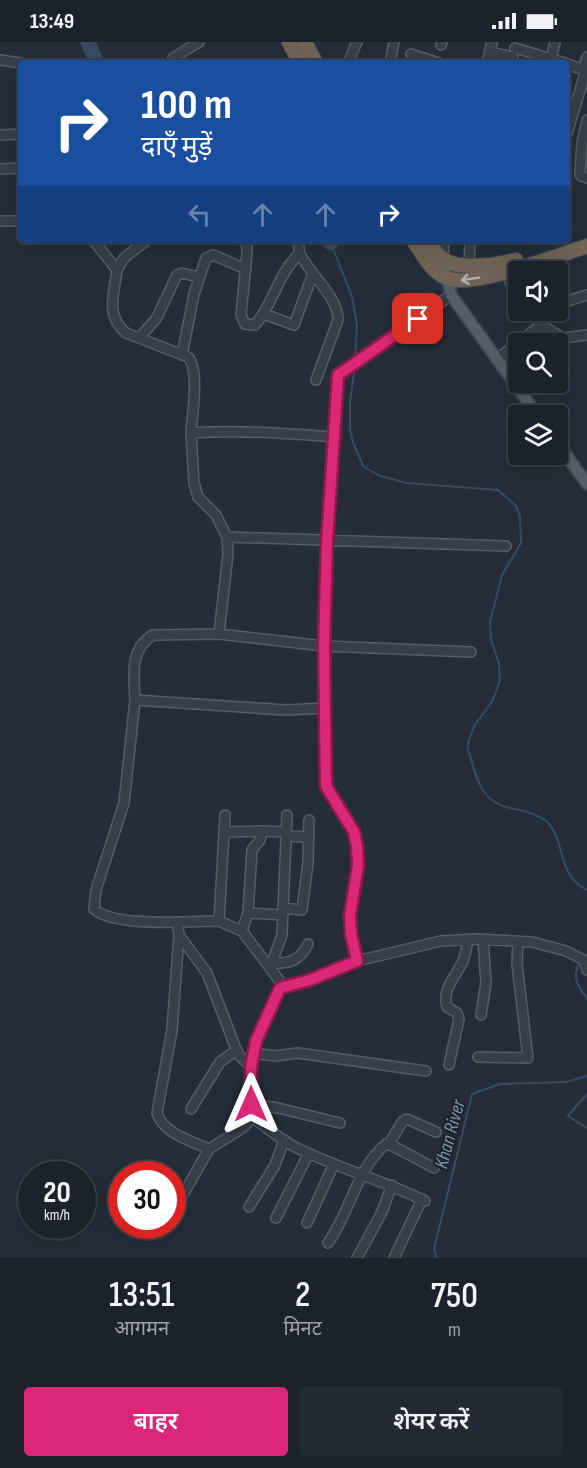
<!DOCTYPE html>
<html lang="hi">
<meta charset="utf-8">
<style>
:root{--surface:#1b222b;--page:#242a33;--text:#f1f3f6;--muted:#a0a4a9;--line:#393f47;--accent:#db2777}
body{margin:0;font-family:"Sofia Sans Condensed","Noto Sans Devanagari",sans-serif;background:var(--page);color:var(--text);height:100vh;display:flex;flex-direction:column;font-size:22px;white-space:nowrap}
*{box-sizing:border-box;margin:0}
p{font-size:20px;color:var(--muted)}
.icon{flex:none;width:33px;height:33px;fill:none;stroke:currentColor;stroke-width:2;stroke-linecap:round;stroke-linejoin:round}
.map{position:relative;height:1216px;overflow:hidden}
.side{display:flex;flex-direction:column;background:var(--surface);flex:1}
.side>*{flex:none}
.hud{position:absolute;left:18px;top:18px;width:552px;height:183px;border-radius:6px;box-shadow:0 6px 24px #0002,0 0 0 2px var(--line);background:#1a4fa0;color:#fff;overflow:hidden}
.tools{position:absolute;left:508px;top:219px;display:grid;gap:12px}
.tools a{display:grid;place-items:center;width:60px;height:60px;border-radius:6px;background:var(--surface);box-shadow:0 6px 24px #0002,0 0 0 2px var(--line);font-size:30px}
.speed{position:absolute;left:18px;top:1119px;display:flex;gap:12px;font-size:30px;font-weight:700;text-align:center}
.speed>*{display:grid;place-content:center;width:78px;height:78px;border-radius:50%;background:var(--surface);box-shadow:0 6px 24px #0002,0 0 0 2px var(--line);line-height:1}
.speed small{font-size:15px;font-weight:400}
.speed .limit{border:9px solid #d22;background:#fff;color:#111}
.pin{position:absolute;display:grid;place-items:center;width:51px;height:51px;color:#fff;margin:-26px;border-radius:12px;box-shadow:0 3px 9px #0006}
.me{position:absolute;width:66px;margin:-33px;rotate:0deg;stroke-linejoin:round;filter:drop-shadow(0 0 4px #0008)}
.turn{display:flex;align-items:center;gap:21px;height:126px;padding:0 24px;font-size:27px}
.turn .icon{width:78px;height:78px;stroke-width:2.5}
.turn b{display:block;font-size:42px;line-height:51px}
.lanes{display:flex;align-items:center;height:57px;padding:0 24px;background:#0003;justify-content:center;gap:30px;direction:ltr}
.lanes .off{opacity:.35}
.eta{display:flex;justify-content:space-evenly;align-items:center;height:102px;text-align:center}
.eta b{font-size:36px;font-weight:600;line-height:42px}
.button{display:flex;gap:12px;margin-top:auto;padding:12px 24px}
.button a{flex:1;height:69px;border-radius:6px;background:var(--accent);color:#fff;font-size:24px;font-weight:600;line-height:69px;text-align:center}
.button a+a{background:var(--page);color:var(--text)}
.status{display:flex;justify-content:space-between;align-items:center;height:42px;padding:0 30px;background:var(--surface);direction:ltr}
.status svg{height:16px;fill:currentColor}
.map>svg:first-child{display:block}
</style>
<div class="status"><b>13:49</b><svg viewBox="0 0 49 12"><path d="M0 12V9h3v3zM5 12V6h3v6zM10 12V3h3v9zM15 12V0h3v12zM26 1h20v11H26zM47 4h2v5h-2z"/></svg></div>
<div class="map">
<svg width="587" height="1216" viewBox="0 0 587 1216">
<rect width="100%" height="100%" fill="#242d39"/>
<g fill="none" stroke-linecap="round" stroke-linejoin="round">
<!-- stream -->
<path stroke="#3a4b61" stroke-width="2" d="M 331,201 L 352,255 L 357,283 L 355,318
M 355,324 L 350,360 L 350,387 L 353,400 L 363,424 L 378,433 L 406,441 L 498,448 L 516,464 L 520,474 L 521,501 L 502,533 L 490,580 L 491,598 L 499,621 L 500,638 L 493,658 L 474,684 L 468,701 L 468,707 C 477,737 480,762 515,767 C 525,769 538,772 546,779 C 567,798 555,832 587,848
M 580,919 C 572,934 576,943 587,956
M 587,1052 L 568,1074 L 587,1086
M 437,1216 L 434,1207 L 472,1052 L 500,1042 L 566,1040 L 587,1034"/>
<!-- river -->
<path stroke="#3a4b61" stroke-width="15" d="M 88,0 L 97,21
M 329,198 L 331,201"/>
<defs>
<path id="minor" d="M 441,3 L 442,0
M 515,6 L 565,21
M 490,10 L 513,15
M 411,12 L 439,21
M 173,16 L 199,0
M 0,18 L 21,21
M 348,21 L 357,0
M 390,21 L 394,0
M 487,21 L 492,0
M 550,21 L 555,0
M 567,22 L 587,29
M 583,27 L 587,15
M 587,78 L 582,101 L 580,131 L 581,134 L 587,136
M 567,92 L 586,28
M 0,93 L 21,92
M 0,127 L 21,126
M 0,179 L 21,179
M 93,198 L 117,228 C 114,253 105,273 126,291 L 188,315 C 200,329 192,372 191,391 C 239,388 285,391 333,395
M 243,198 L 247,204 L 247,211 L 241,273 L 245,282 L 255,283 C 274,261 277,233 300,211
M 297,198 C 299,202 299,208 300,212 C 309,231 339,256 338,278 L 316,338
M 443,217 L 444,198
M 469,223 L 470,198
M 505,225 L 514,251 L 519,258
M 117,228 L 124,216 L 147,198
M 558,262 L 587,253
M 529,268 L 541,283 L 563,296 L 587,293
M 264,272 L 294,283 L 313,231
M 139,296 L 156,277 L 177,233 L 182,231 L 198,235
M 182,313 L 194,252 L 206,216 L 213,213 L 246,227
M 497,317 L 541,283
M 191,391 L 194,441 L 198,455 L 216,473 L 227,495
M 471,610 L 324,604 L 219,592 L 228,512 L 227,495 L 506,504
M 135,658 C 134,634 129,607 153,593 L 219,592
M 225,773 L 219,879 L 242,889 L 270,926
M 287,773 L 282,893 L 270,926 L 281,941 C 275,961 265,978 257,997 C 248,1021 250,1051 253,1076 C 266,1085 280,1097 295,1105 C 337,1126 382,1138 425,1159
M 262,789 L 286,790
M 224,790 L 262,789 L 260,798 L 252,808 L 248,871 L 242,889
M 286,794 L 307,795
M 283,866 L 302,868 L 308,821 L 309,778
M 248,871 L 283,873
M 219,879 C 191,879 114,886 94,867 L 96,848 L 124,761 L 135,658 L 286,668 L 326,666
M 177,880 L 179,893 L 172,988 L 157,1071 C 163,1091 191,1099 209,1107
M 179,893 L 207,931 L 238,1012 L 251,1025
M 357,919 L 351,892 L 350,873 L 358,823 L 357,804 L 354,790 L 326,744 L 324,604 L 327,500 L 338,333 L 451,253
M 272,921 C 289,922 300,919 308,902
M 280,946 L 310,938 L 357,919 L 441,899 L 477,897 L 532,900 L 566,909 L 584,918 L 587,928
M 481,973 L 486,941 L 483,897
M 254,1011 L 275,1014 L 298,1011 L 426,1029
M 478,1015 L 528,1016 L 517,922 L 518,899
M 449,1023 L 459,977 L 457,971 L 447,965 C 442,946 455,936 462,921 C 466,913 467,905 468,897
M 251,1062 L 278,1066 L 340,1081
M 191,1067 L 220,1020 L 237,1008
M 389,1102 L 402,1080 L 407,1077 L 436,1090
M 173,1159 L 184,1151 L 209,1107 L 241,1087 L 253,1076
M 249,1165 L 275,1123 L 284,1098
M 276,1176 L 309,1111
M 307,1181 L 334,1122
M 328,1201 C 350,1171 356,1127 386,1102 L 393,1104 L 434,1126
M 357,1216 L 381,1172 L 392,1143
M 394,1216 L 422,1157"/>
<path id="major" d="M 443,217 L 451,253 L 538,374
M 558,402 L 587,442"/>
<path id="highway" d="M 289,0 L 300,21
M 305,0 L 316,21
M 413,198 C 422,211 431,230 447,236 C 471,247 559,213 587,204
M 427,198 C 432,204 436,211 442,216 C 457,229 498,223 516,218"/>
</defs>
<!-- minor casing -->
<use href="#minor" stroke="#565d67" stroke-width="12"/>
<!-- major casing -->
<use href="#major" stroke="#414852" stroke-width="14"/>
<!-- highway casing -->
<use href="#highway" stroke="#434a54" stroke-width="16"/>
<!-- minor -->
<use href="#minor" stroke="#383f4a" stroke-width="9"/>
<!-- major -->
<use href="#major" stroke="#565e69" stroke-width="10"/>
<!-- highway -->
<use href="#highway" stroke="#6f6455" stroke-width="14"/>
</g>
<!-- one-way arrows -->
<defs><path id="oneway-shaft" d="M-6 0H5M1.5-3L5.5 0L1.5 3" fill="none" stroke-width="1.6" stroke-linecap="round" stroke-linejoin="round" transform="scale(1.5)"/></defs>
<use stroke="#acb1ba" href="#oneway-shaft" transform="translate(470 237) rotate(171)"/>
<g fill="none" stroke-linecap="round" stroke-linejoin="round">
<defs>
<path id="route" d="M 251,1062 L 251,1025 L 256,999 L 280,946 L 310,938 L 357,919 L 351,892 L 350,873 L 358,823 L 357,804 L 354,790 L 326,744 L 324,604 L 327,500 L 338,333 L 418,277"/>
</defs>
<!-- route casing -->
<use href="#route" stroke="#8e194d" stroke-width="15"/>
<!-- route -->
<use href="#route" stroke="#db2777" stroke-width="10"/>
</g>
<g text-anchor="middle" stroke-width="4.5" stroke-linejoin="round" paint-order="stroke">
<!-- water labels -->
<g font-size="20" font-style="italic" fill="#7c91ab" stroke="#1d242e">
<text transform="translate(449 1092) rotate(-75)" y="7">Khan River</text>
</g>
</g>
</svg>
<div class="tools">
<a><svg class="icon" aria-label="sound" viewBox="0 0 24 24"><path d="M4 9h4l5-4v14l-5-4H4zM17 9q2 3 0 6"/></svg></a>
<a><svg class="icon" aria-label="search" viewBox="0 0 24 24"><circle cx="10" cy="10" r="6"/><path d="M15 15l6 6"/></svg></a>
<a><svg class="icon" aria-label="layers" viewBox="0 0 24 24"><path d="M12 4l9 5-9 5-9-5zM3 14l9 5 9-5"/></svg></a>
</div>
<div class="speed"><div>20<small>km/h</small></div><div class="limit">30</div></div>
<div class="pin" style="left:418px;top:277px;background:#d93025"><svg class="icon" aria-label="arrive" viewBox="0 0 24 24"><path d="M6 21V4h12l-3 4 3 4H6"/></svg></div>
<svg class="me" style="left:251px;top:1062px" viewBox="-20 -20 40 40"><path d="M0-17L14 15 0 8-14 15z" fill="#db2777" stroke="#fff" stroke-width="4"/></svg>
<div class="hud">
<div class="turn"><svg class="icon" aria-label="right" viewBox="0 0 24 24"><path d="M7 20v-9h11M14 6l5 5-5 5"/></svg><div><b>100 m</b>दाएँ मुड़ें</div></div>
<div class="lanes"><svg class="icon off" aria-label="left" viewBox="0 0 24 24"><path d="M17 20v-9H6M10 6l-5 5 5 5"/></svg><svg class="icon off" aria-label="ahead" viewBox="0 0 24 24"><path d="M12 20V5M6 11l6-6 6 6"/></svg><svg class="icon off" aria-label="ahead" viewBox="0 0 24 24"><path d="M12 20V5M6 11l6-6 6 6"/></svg><svg class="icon" aria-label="right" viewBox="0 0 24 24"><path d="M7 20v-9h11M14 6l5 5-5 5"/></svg></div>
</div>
</div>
<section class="side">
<div class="eta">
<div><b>13:51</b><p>आगमन</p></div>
<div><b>2</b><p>मिनट</p></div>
<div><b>750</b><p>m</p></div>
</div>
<div class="button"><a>बाहर</a><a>शेयर करें</a></div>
</section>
